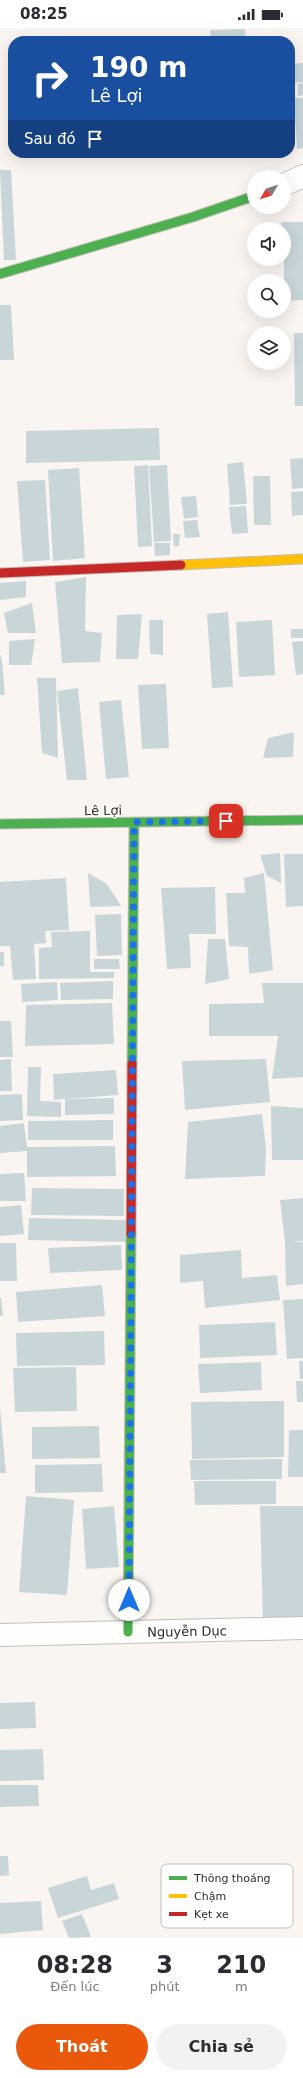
<!DOCTYPE html>
<html lang="vi">
<meta charset="utf-8">
<style>
:root{--surface:#fff;--page:#f2f2f3;--text:#2b2b33;--muted:#7c7c81;--accent:#ea580c}
body{margin:0;font-family:"DejaVu Sans",sans-serif;background:var(--page);color:var(--text);height:100vh;display:flex;flex-direction:column;font-size:15px;white-space:nowrap}
*{box-sizing:border-box;margin:0}
p{font-size:13px;color:var(--muted)}
.icon{flex:none;width:22px;height:22px;fill:none;stroke:currentColor;stroke-width:2;stroke-linecap:round;stroke-linejoin:round}
.map{position:relative;height:1910px;overflow:hidden}
.side{display:flex;flex-direction:column;background:var(--surface);flex:1}
.side>*{flex:none}
.guide{position:absolute;left:8px;top:8px;width:287px;height:122px;border-radius:16px;box-shadow:0 4px 16px #0002;background:#1a4fa0;color:#fff;overflow:hidden}
.needle{width:26px;rotate:231deg}
.fabs{position:absolute;left:247px;top:142px;display:grid;gap:8px}
.fabs a{display:grid;place-items:center;width:44px;height:44px;border-radius:50%;background:var(--surface);box-shadow:0 4px 16px #0002;font-size:20px}
.pin{position:absolute;display:grid;place-items:center;width:34px;height:34px;color:#fff;margin:-17px;border-radius:8px;box-shadow:0 2px 6px #0006}
.me{position:absolute;width:44px;margin:-22px;rotate:0deg;stroke-linejoin:round;filter:drop-shadow(0 0 3px #0008)}
.turn{display:flex;align-items:center;gap:14px;height:84px;padding:0 16px;font-size:18px}
.turn .icon{width:52px;height:52px;stroke-width:2.5}
.turn b{display:block;font-size:28px;line-height:34px}
.then{display:flex;align-items:center;height:38px;padding:0 16px;background:#0003;gap:8px;font-size:15px}
.eta{display:flex;justify-content:space-evenly;align-items:center;height:68px;text-align:center}
.eta b{font-size:24px;font-weight:800;line-height:28px}
.cta{display:flex;gap:8px;margin-top:auto;padding:8px 16px}
.cta a{flex:1;height:46px;border-radius:24px;background:var(--accent);color:#fff;font-size:16px;font-weight:800;line-height:46px;text-align:center}
.cta a+a{background:var(--page);color:var(--text)}
.status{display:flex;justify-content:space-between;align-items:center;height:28px;padding:0 20px;background:var(--surface);direction:ltr}
.status svg{height:11px;fill:currentColor}
.map>svg:first-child{display:block}
</style>
<div class="status"><b>08:25</b><svg viewBox="0 0 49 12"><path d="M0 12V9h3v3zM5 12V6h3v6zM10 12V3h3v9zM15 12V0h3v12zM26 1h20v11H26zM47 4h2v5h-2z"/></svg></div>
<div class="map">
<svg width="303" height="1910" viewBox="0 0 303 1910">
<rect width="100%" height="100%" fill="#faf5f1"/>
<!-- building -->
<path fill="#c8d6d9" d="M 245,1 L 245,13 L 211,13 L 210,2 Z
M 303,35 L 303,54 L 290,55 L 290,36 Z
M 303,55 L 303,67 L 298,68 L 298,56 Z
M 294,70 L 303,70 L 303,120 L 297,121 Z
M 290,88 L 293,88 L 295,117 L 290,117 Z
M 0,142 L 11,142 L 16,232 L 4,232 Z
M 281,194 L 303,194 L 303,272 L 284,273 L 284,201 L 282,201 Z
M 0,277 L 11,277 L 14,332 L 0,332 Z
M 294,305 L 303,305 L 303,378 L 295,378 Z
M 159,400 L 160,432 L 26,435 L 26,403 Z
M 303,430 L 303,460 L 292,461 L 290,431 Z
M 243,434 L 247,476 L 230,477 L 227,436 Z
M 148,437 L 152,518 L 138,519 L 134,438 Z
M 167,437 L 171,513 L 154,514 L 149,438 Z
M 79,440 L 85,530 L 53,533 L 48,442 Z
M 253,448 L 270,448 L 271,497 L 254,497 Z
M 45,452 L 50,532 L 23,534 L 17,453 Z
M 303,463 L 303,487 L 292,488 L 291,464 Z
M 196,468 L 198,489 L 184,491 L 181,469 Z
M 246,478 L 248,505 L 232,506 L 229,479 Z
M 197,492 L 200,509 L 185,510 L 183,493 Z
M 173,506 L 180,506 L 179,518 L 174,518 Z
M 154,515 L 170,515 L 170,527 L 155,528 Z
M 86,549 L 85,603 L 102,605 L 100,634 L 62,635 L 55,554 Z
M 26,553 L 26,569 L 0,572 L 0,555 Z
M 32,575 L 36,605 L 8,605 L 4,585 Z
M 228,584 L 233,659 L 212,660 L 207,586 Z
M 142,586 L 138,631 L 116,631 L 117,587 Z
M 149,592 L 163,592 L 163,627 L 150,626 Z
M 272,592 L 275,647 L 239,649 L 236,594 Z
M 291,601 L 303,601 L 303,610 L 291,610 Z
M 35,611 L 31,637 L 9,637 L 9,613 Z
M 303,613 L 303,646 L 296,647 L 292,614 Z
M 0,626 L 2,633 L 5,667 L 0,667 Z
M 37,650 L 56,650 L 58,730 L 42,725 Z
M 166,656 L 169,720 L 142,721 L 138,657 Z
M 78,660 L 87,752 L 67,752 L 57,663 Z
M 121,672 L 129,749 L 106,751 L 99,674 Z
M 294,704 L 293,729 L 263,730 L 268,710 Z
M 280,825 L 281,855 L 267,848 L 260,827 Z
M 284,826 L 303,826 L 303,878 L 286,879 Z
M 88,845 L 107,856 L 121,878 L 90,879 Z
M 264,845 L 273,942 L 249,946 L 248,919 L 229,918 L 226,865 L 245,865 L 244,850 Z
M 66,850 L 69,902 L 45,903 L 46,915 L 34,916 L 36,951 L 13,952 L 10,918 L 0,918 L 0,854 Z
M 215,859 L 216,906 L 189,906 L 191,940 L 167,941 L 161,860 Z
M 121,886 L 122,927 L 97,928 L 95,887 Z
M 90,903 L 90,944 L 114,944 L 114,950 L 39,951 L 39,920 L 52,919 L 51,904 Z
M 208,911 L 225,911 L 229,951 L 205,956 Z
M 0,924 L 4,924 L 4,938 L 0,938 Z
M 94,931 L 119,931 L 120,941 L 94,941 Z
M 113,953 L 113,971 L 61,972 L 60,955 Z
M 57,954 L 58,972 L 22,974 L 21,956 Z
M 262,955 L 303,955 L 303,1049 L 272,1051 L 278,1008 L 209,1008 L 209,976 L 264,975 Z
M 112,975 L 114,1016 L 25,1018 L 26,977 Z
M 0,993 L 11,993 L 13,1029 L 0,1029 Z
M 11,1031 L 12,1063 L 0,1063 L 0,1032 Z
M 266,1031 L 270,1074 L 185,1082 L 182,1033 Z
M 28,1039 L 41,1039 L 40,1073 L 61,1074 L 61,1089 L 27,1088 Z
M 116,1042 L 118,1067 L 66,1071 L 114,1070 L 114,1086 L 65,1087 L 65,1071 L 54,1072 L 53,1046 Z
M 22,1066 L 23,1092 L 0,1093 L 0,1067 Z
M 271,1078 L 303,1080 L 303,1132 L 272,1132 Z
M 262,1086 L 266,1121 L 265,1148 L 185,1151 L 188,1094 Z
M 113,1092 L 113,1112 L 28,1112 L 28,1093 Z
M 24,1095 L 27,1119 L 115,1118 L 116,1148 L 27,1149 L 27,1123 L 0,1125 L 0,1098 Z
M 24,1145 L 26,1173 L 0,1173 L 0,1146 Z
M 32,1160 L 124,1161 L 124,1188 L 31,1187 Z
M 303,1170 L 303,1213 L 291,1214 L 303,1214 L 303,1256 L 286,1258 L 285,1215 L 280,1172 Z
M 21,1177 L 24,1206 L 0,1208 L 0,1179 Z
M 29,1190 L 126,1192 L 126,1214 L 28,1212 Z
M 0,1215 L 16,1215 L 17,1253 L 0,1253 Z
M 121,1217 L 122,1242 L 50,1245 L 48,1220 Z
M 241,1222 L 242,1250 L 277,1247 L 280,1272 L 205,1280 L 203,1253 L 180,1255 L 180,1227 Z
M 102,1257 L 105,1288 L 18,1294 L 16,1264 Z
M 0,1270 L 1,1270 L 3,1288 L 0,1288 Z
M 303,1271 L 303,1330 L 287,1331 L 283,1272 Z
M 275,1294 L 277,1327 L 200,1330 L 199,1297 Z
M 104,1303 L 105,1337 L 17,1338 L 16,1305 Z
M 299,1333 L 303,1333 L 303,1351 L 300,1351 Z
M 261,1334 L 262,1362 L 200,1365 L 198,1336 Z
M 76,1339 L 77,1383 L 15,1384 L 13,1340 Z
M 296,1353 L 303,1353 L 303,1374 L 297,1374 Z
M 284,1373 L 284,1429 L 192,1431 L 191,1374 Z
M 0,1380 L 6,1445 L 0,1445 Z
M 99,1398 L 100,1430 L 32,1431 L 32,1399 Z
M 289,1402 L 303,1402 L 303,1449 L 288,1449 Z
M 282,1431 L 282,1451 L 191,1452 L 190,1432 Z
M 102,1436 L 103,1464 L 35,1465 L 35,1437 Z
M 194,1453 L 276,1453 L 276,1476 L 195,1477 Z
M 26,1468 L 74,1472 L 67,1567 L 19,1564 Z
M 114,1478 L 119,1539 L 86,1541 L 82,1481 Z
M 260,1478 L 303,1478 L 303,1594 L 263,1595 Z
M 35,1674 L 36,1700 L 0,1701 L 0,1675 Z
M 43,1721 L 44,1752 L 0,1753 L 0,1722 Z
M 0,1757 L 38,1757 L 39,1778 L 0,1779 Z
M 0,1828 L 8,1828 L 9,1847 L 0,1848 Z
M 87,1848 L 91,1862 L 114,1855 L 119,1871 L 58,1890 L 48,1860 Z
M 41,1873 L 43,1902 L 0,1906 L 0,1875 Z
M 82,1886 L 91,1909 L 69,1910 L 62,1893 Z"/>
<g fill="none" stroke-linecap="round" stroke-linejoin="round">
<defs>
<path id="street" d="M 284,157 L 303,148
M 0,1607 L 303,1600"/>
<path id="fast" d="M 0,246 L 193,189 L 254,168
M 0,796 L 303,792
M 132,1036 L 134,794
M 128,1604 L 131,1206"/>
<path id="slow" d="M 181,537 L 303,531"/>
<path id="jam" d="M 0,545 L 181,537
M 131,1206 L 132,1036"/>
</defs>
<!-- street casing -->
<use href="#street" stroke="#c5bfba" stroke-width="24"/>
<!-- fast casing -->
<use href="#fast" stroke="#c5bfba" stroke-width="11"/>
<!-- slow casing -->
<use href="#slow" stroke="#c5bfba" stroke-width="11"/>
<!-- jam casing -->
<use href="#jam" stroke="#c5bfba" stroke-width="11"/>
<!-- street -->
<use href="#street" stroke="#fefefd" stroke-width="22"/>
<!-- fast -->
<use href="#fast" stroke="#4caf50" stroke-width="9"/>
<!-- slow -->
<use href="#slow" stroke="#ffc107" stroke-width="9"/>
<!-- jam -->
<use href="#jam" stroke="#c62828" stroke-width="9"/>
</g>
<g fill="none" stroke-linecap="round" stroke-linejoin="round">
<!-- route -->
<path stroke="#1a73e8" stroke-width="7" stroke-dasharray="0 12.6" d="M 129,1572 L 134,794 L 226,793"/>
</g>
<g text-anchor="middle" stroke-width="3" stroke-linejoin="round" paint-order="stroke">
<!-- street labels -->
<g font-size="13" fill="#322a23" stroke="#fff">
<text transform="translate(103 782) rotate(-1)" y="5">Lê Lợi</text>
<text transform="translate(187 1603) rotate(-1)" y="5">Nguyễn Dục</text>
</g>
</g>
<!-- legend -->
<rect x="161" y="1836" width="132" height="64" rx="6" fill="#fff" stroke="#c2bfbd" stroke-width="1"/>
<rect x="169" y="1848" width="18" height="4" fill="#4caf50"/>
<rect x="169" y="1866" width="18" height="4" fill="#ffc107"/>
<rect x="169" y="1884" width="18" height="4" fill="#c62828"/>
<g font-size="11" fill="#322a23">
<text x="194" y="1854">Thông thoáng</text>
<text x="194" y="1872">Chậm</text>
<text x="194" y="1890">Kẹt xe</text>
</g>
</svg>
<div class="fabs">
<a><svg class="needle" viewBox="-14 -14 28 28"><path d="M0-13l5 13h-10z" fill="#e53935"/><path d="M0 13l5-13h-10z" fill="#7c7c81"/></svg></a>
<a><svg class="icon" aria-label="sound" viewBox="0 0 24 24"><path d="M4 9h4l5-4v14l-5-4H4zM17 9q2 3 0 6"/></svg></a>
<a><svg class="icon" aria-label="search" viewBox="0 0 24 24"><circle cx="10" cy="10" r="6"/><path d="M15 15l6 6"/></svg></a>
<a><svg class="icon" aria-label="layers" viewBox="0 0 24 24"><path d="M12 4l9 5-9 5-9-5zM3 14l9 5 9-5"/></svg></a>
</div>
<div class="pin" style="left:226px;top:793px;background:#d93025"><svg class="icon" aria-label="arrive" viewBox="0 0 24 24"><path d="M6 21V4h12l-3 4 3 4H6"/></svg></div>
<svg class="me" style="left:129px;top:1572px" viewBox="-20 -20 40 40"><circle r="19" fill="#fff"/><path d="M0-13L10 11 0 6-10 11z" fill="#1a73e8"/></svg>
<div class="guide">
<div class="turn"><svg class="icon" aria-label="right" viewBox="0 0 24 24"><path d="M7 20v-9h11M14 6l5 5-5 5"/></svg><div><b>190 m</b>Lê Lợi</div></div>
<div class="then">Sau đó<svg class="icon" aria-label="arrive" viewBox="0 0 24 24"><path d="M6 21V4h12l-3 4 3 4H6"/></svg></div>
</div>
</div>
<section class="side">
<div class="eta">
<div><b>08:28</b><p>Đến lúc</p></div>
<div><b>3</b><p>phút</p></div>
<div><b>210</b><p>m</p></div>
</div>
<div class="cta"><a>Thoát</a><a>Chia sẻ</a></div>
</section>
